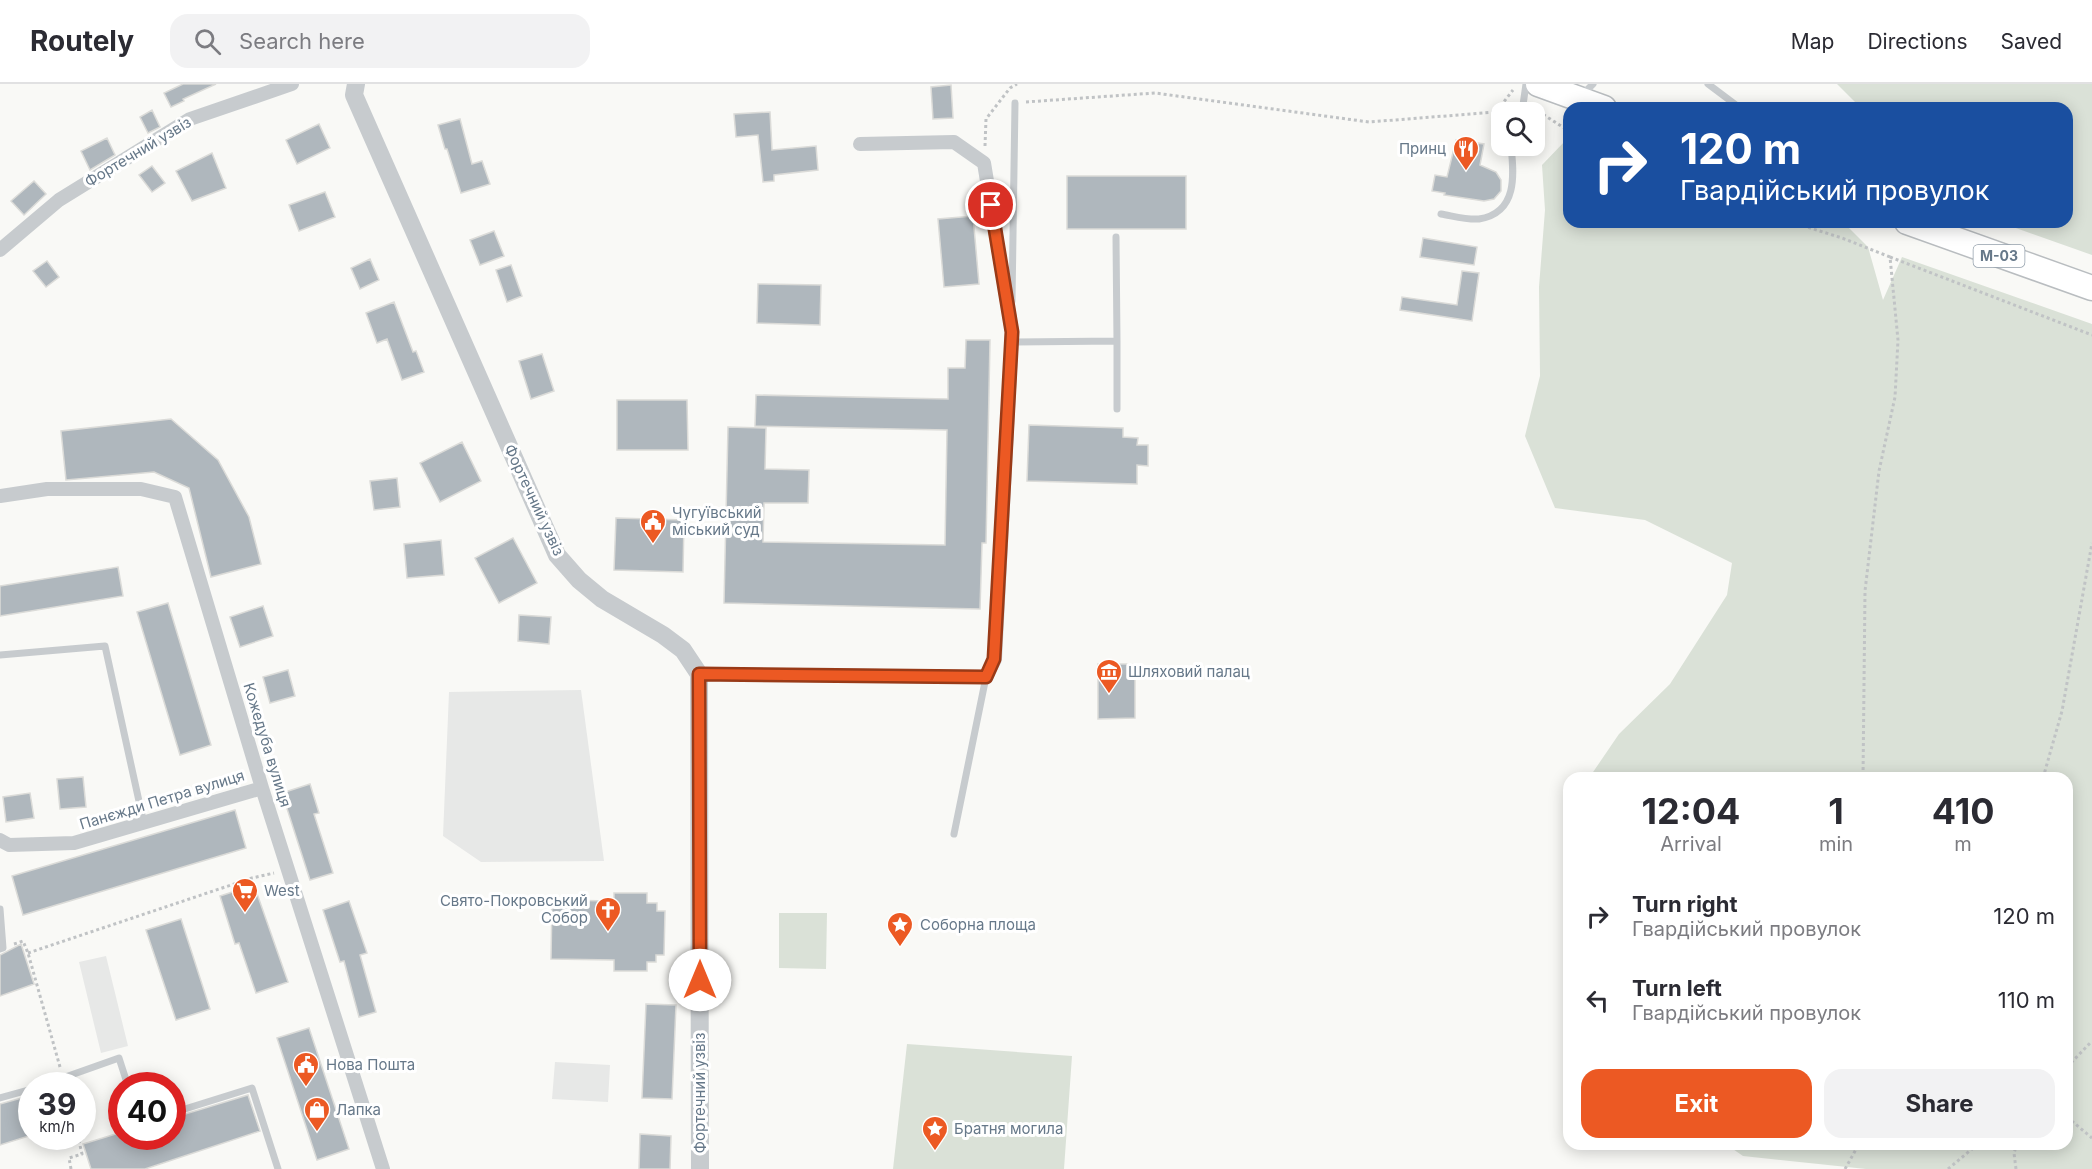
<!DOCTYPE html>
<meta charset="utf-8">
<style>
:root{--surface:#fff;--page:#f2f2f3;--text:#2b2b33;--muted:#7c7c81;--line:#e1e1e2;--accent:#ec5923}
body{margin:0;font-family:Inter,sans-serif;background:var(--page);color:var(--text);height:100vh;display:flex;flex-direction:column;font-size:22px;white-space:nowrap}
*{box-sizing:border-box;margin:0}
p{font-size:20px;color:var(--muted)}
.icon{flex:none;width:33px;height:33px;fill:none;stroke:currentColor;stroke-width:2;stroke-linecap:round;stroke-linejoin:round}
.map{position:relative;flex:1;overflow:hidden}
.details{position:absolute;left:1563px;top:688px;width:510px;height:378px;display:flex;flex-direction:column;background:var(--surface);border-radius:18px;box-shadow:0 3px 15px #0003}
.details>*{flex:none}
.hud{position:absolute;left:1563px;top:18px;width:510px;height:126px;border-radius:18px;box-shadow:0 3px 15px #0003;background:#1a4fa0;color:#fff;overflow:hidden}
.buttons{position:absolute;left:1491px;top:18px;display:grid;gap:12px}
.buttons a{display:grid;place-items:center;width:54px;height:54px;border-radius:12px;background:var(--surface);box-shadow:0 3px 15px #0003;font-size:30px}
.speed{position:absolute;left:18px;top:988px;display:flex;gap:12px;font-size:30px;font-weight:700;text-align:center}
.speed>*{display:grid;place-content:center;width:78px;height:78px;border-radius:50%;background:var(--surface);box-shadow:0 3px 15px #0003;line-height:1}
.speed small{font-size:15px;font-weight:400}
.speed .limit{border:9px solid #d22;background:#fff;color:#111}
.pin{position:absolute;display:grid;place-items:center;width:51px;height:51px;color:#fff;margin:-26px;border:3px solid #fff;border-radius:50%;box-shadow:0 2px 6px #0007}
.me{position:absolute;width:66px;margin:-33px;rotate:0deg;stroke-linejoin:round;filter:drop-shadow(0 0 4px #0008)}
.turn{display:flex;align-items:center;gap:21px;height:126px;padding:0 18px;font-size:27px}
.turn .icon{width:78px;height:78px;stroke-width:2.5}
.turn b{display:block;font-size:42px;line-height:51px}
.eta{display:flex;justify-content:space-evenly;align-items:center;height:102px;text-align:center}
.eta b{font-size:36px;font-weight:700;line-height:42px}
.action{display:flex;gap:12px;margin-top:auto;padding:12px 18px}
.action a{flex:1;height:69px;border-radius:18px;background:var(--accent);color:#fff;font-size:24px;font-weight:700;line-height:69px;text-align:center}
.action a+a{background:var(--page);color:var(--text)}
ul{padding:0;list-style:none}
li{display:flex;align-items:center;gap:18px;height:84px;padding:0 18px}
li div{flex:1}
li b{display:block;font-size:22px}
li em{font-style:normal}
header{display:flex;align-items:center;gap:36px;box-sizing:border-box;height:84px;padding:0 30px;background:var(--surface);border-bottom:2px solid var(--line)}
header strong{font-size:28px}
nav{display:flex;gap:33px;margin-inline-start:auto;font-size:21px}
.search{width:420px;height:54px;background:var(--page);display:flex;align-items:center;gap:15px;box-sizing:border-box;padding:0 21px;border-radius:18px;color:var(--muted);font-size:22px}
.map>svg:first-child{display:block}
</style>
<header>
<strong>Routely</strong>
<div class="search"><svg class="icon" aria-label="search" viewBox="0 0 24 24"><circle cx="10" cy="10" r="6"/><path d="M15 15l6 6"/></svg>Search here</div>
<nav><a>Map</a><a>Directions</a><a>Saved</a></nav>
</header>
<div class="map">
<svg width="2092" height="1085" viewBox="0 0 2092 1085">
<rect width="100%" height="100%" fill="#f9f9f6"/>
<!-- built -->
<path fill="#e7e8e7" d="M 581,606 L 604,777 L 481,778 L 443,752 L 449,608 Z
M 106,872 L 128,962 L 101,969 L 79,878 Z
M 555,978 L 610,981 L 608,1018 L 552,1015 Z"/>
<!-- green -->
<path fill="#dae1d7" d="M 1837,0 L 2092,0 L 2092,171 L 1999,138 L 2067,138 L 2067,24 L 1861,24 Z
M 1565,57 L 1569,58 L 1569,138 L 1839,138 L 1845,140 L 1868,163 L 1883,216 L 1902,173 L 2092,240 L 2092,1085 L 1866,1085 L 1743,1072 L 1727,1061 L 2067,1060 L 2067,694 L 1589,694 L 1619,650 L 1670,600 L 1727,511 L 1732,479 L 1645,436 L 1555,424 L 1525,352 L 1540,292 L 1539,203 L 1545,126 L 1542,81 Z
M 779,829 L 827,829 L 826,885 L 779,884 Z
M 907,960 L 1072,972 L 1064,1085 L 893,1085 Z"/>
<!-- building -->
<path fill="#afb7bd" stroke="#dbdbd8" stroke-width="1.5" d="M 183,0 L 216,0 L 183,15 L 184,17 L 171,23 L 164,9 Z
M 951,1 L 953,34 L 933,35 L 931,3 Z
M 152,26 L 160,43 L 148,49 L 140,33 Z
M 770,28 L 772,66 L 816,62 L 818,86 L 774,91 L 774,97 L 763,98 L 758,51 L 736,53 L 734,30 Z
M 460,35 L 472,80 L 482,77 L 490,100 L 461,109 L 447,65 L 445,65 L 438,41 Z
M 319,40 L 330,64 L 297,80 L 286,56 Z
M 107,54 L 115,71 L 90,86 L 81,67 Z
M 1456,56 L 1484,60 L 1480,81 L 1496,88 L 1501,96 L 1501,107 L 1494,115 L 1484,117 L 1444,111 L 1445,109 L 1432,107 L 1435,91 L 1447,93 Z
M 212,69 L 226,104 L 192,117 L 176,87 Z
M 152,82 L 165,99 L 152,108 L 139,91 Z
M 1067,92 L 1186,92 L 1186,145 L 1067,145 Z
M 34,97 L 46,110 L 24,131 L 11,117 Z
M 325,108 L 335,133 L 299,147 L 289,121 Z
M 973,132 L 979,200 L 944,203 L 938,135 Z
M 494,147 L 504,172 L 480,181 L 470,156 Z
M 1423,154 L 1477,163 L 1474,181 L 1420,173 Z
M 370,175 L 379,196 L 360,205 L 351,184 Z
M 47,177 L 59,193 L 46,203 L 33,187 Z
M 511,181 L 522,212 L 507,218 L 496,186 Z
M 1462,187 L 1479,189 L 1472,237 L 1400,226 L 1402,213 L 1457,221 Z
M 758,200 L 821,201 L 820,241 L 757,239 Z
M 394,218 L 413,268 L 416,267 L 424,288 L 402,296 L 387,255 L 377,259 L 366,229 Z
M 966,256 L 990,256 L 986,459 L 982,459 L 980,525 L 724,519 L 728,343 L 766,344 L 765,385 L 809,386 L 808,419 L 764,419 L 763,458 L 945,461 L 947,346 L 755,342 L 756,311 L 948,315 L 948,284 L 965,284 Z
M 542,270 L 554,307 L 531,315 L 519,277 Z
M 617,316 L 687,316 L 688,366 L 617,366 Z
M 171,335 L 218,376 L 249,433 L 261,480 L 211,493 L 189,404 L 154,388 L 66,396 L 61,347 Z
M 1029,341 L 1123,344 L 1123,353 L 1138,354 L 1137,361 L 1148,361 L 1148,382 L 1137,381 L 1137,400 L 1027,397 Z
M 462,358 L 481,397 L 440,418 L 420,379 Z
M 397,394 L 400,423 L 374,426 L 370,397 Z
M 616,434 L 684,436 L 683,488 L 614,486 Z
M 513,454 L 537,499 L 499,519 L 475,474 Z
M 441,456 L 444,491 L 407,494 L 404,460 Z
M 118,483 L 123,512 L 0,532 L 0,502 Z
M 168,519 L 211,661 L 180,671 L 137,528 Z
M 263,522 L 273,552 L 240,563 L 230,533 Z
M 519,531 L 551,533 L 549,560 L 518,557 Z
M 1098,580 L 1135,580 L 1135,634 L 1098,635 Z
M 288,586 L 295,612 L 270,619 L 263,593 Z
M 83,693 L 86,723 L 60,725 L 57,695 Z
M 310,700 L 319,729 L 314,730 L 333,789 L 310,796 L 282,709 Z
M 30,709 L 34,734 L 6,738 L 3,713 Z
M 235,726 L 246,764 L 23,831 L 12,792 Z
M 254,801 L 288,898 L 256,909 L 239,859 L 235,860 L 220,812 Z
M 614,809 L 647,809 L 647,819 L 657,819 L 657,827 L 665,827 L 664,871 L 656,871 L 656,878 L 647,878 L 647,887 L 614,887 L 614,876 L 551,875 L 552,816 L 614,817 Z
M 349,817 L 367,869 L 360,871 L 376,928 L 359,933 L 344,877 L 340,878 L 323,826 Z
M 181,835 L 210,925 L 176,936 L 146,846 Z
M 21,860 L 34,900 L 0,912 L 0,871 Z
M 646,920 L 676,921 L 672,1015 L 642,1014 Z
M 309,944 L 349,1065 L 317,1076 L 277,954 Z
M 32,1011 L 32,1051 L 0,1061 L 0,1020 Z
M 248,1011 L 260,1047 L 145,1085 L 91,1085 L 83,1060 L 122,1048 L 122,1053 L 172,1053 L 172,1034 Z
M 640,1050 L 671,1052 L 670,1085 L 639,1085 Z"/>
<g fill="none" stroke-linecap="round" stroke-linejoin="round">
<defs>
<path id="trunk" d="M 1538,0 L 1604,24
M 1907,138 L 2092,204"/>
</defs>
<!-- trunk casing -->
<use href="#trunk" stroke="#b9bdc0" stroke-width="27"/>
<!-- path -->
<path stroke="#c0c3c5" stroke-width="3" stroke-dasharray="3 3" stroke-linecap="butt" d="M 1026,18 L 1155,9 L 1369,38 L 1496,28 L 1513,6
M 1533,24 L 1569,47
M 985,62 L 986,35 L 1010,4 L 1017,0
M 1791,138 L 1842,154 L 1890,173 L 1898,256 L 1895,313 L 1879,387 L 1865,507 L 1863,694
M 1890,173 L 2092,251
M 2043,694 L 2062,627 L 2092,459
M 14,860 L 23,857 L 28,869 L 60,983
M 28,869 L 252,794 L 274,789
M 2067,983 L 2092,957
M 2067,1033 L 2092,1054
M 1876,1060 L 1887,1064 L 1898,1060
M 71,1085 L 69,1074 L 82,1070 L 78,1053
M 1845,1085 L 1859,1060
M 1948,1085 L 1978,1060
M 2016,1085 L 2014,1069 L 2017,1060"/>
<!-- service -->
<path stroke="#c7cbce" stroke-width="7" d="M 1708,0 L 1740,24
M 1582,11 L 1593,0
M 1522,28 L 1526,0
M 1441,130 C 1453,132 1467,136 1479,135 C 1518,129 1514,90 1511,62
M 1012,217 L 1015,19
M 1011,258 L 1117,257 L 1116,153
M 1117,325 L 1117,257
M 0,571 L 105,562 L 144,740
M 954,750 L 986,593
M 0,825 L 3,864 L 0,865
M 40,1002 L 119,974 L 128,1002
M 0,1014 L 32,1005
M 172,1029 L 252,1004 L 278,1085"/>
<!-- minor -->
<path stroke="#c7cbce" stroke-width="14" d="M 0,166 L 59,116 L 190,35 L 292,0
M 0,412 L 47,405 L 141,405 L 175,413 L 262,704 L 383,1085
M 699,590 L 986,593 L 995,575 L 1012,248 L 984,79 L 954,58 L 860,60
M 0,756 L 9,761 L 74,759 L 262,704"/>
<!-- tertiary -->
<path stroke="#c7cbce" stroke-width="18" d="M 356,0 L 354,11 L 557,471 L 579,496 L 602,515 L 663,551 L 683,566 L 699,590 L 700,1085"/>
<!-- trunk -->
<use href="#trunk" stroke="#fff" stroke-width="24"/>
</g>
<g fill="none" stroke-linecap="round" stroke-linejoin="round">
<defs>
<path id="route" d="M 700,896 L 699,590 L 986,593 L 994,575 L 1012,248 L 991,121"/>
</defs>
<!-- route casing -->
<use href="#route" stroke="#993a17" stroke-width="15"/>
<!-- route -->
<use href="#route" stroke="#ec5923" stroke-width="10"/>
</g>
<!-- icons -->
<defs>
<symbol id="restaurant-pin" viewBox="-11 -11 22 30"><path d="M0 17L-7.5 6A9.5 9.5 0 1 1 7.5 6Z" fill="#ec5923" stroke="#fff"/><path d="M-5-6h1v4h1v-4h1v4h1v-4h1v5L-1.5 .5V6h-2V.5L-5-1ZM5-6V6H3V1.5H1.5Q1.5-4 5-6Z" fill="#fff"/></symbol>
<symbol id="civic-pin" viewBox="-11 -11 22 30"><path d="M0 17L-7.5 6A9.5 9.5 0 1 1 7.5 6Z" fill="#ec5923" stroke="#fff"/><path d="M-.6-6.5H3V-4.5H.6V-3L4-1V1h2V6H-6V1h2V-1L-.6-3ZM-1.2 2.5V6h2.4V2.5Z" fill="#fff"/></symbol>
<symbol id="museum-pin" viewBox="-11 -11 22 30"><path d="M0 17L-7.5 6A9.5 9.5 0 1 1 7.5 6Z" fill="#ec5923" stroke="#fff"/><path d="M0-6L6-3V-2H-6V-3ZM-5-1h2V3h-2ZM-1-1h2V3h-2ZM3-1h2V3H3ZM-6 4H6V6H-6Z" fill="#fff"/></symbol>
<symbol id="supermarket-pin" viewBox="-11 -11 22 30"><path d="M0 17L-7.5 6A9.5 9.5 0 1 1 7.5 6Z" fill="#ec5923" stroke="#fff"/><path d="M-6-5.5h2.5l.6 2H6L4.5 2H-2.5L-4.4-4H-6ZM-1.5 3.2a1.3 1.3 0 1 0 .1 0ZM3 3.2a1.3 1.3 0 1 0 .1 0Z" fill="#fff"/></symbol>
<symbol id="church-pin" viewBox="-11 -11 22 30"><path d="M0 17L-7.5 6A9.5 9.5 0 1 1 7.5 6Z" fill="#ec5923" stroke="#fff"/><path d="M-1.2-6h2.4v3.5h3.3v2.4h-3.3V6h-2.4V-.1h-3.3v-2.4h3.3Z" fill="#fff"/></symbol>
<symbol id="sight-pin" viewBox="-11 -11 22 30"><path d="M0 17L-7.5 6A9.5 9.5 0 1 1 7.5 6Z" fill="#ec5923" stroke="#fff"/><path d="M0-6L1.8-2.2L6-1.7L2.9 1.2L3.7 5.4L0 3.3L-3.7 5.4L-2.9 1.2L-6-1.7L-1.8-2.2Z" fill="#fff"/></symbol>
<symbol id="shop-pin" viewBox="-11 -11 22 30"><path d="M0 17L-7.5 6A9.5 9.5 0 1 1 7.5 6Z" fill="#ec5923" stroke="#fff"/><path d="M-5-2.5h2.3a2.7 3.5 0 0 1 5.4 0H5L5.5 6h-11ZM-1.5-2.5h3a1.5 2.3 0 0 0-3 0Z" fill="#fff"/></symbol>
</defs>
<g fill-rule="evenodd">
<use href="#restaurant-pin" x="1451" y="50" width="30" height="40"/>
<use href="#civic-pin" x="638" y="423" width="30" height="40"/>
<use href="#museum-pin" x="1094" y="573" width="30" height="40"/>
<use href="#supermarket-pin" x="230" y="792" width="30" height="40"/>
<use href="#church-pin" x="593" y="811" width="30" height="40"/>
<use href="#sight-pin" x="885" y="826" width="30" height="40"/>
<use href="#civic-pin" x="291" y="966" width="30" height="40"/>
<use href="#shop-pin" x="302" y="1011" width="30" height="40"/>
<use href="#sight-pin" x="920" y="1030" width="30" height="40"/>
</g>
<g text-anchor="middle" stroke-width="6" stroke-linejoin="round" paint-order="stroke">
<!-- shield labels -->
<rect fill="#fff" stroke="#94a0ac" stroke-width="1.5" x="1973.5" y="161" width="51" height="22" rx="4.5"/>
<g font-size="14" font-weight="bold" fill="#667889">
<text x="1999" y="177">М-03</text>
</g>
<!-- poi labels -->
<g font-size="15" fill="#667889" stroke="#fff" text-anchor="start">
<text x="1446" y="70" text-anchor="end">Принц</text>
<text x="672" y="434">Чугуївський<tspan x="672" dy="17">міський суд</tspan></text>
<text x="1128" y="593">Шляховий палац</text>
<text x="264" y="812">West</text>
<text x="588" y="822" text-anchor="end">Свято-Покровський<tspan x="588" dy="17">Собор</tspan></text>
<text x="920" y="846">Соборна площа</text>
<text x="326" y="986">Нова Пошта</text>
<text x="336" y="1031">Лапка</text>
<text x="954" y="1050">Братня могила</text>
</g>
<!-- street labels -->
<g font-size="15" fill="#667889" stroke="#fff">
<text transform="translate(138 68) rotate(-31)" y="5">Фортечний узвіз</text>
<text transform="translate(534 416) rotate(65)" y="5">Фортечний узвіз</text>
<text transform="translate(267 661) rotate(73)" y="5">Кожедуба вулиця</text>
<text transform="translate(162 716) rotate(-17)" y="5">Панєжди Петра вулиця</text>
<text transform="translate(700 1009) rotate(-90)" y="5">Фортечний узвіз</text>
</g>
</g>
</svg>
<div class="buttons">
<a><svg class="icon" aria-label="search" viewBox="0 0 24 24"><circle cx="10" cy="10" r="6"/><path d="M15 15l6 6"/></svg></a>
</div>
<div class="speed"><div>39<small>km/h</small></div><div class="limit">40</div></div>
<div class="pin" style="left:991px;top:121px;background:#d93025"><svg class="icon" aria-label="arrive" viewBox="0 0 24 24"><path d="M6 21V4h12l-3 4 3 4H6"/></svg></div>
<svg class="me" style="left:700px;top:896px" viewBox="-20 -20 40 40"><circle r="19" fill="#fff"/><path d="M0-13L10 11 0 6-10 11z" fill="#ec5923"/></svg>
<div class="hud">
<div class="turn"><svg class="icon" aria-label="right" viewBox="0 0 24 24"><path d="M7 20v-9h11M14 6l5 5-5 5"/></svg><div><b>120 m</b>Гвардійський провулок</div></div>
</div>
<section class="details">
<div class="eta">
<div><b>12:04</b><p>Arrival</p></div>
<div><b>1</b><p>min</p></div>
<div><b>410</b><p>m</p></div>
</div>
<ul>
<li><svg class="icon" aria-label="right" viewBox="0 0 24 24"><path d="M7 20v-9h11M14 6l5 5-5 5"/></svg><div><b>Turn right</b><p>Гвардійський провулок</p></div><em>120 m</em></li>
<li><svg class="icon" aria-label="left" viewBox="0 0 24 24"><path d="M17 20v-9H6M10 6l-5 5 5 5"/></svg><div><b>Turn left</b><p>Гвардійський провулок</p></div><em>110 m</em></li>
</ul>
<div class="action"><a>Exit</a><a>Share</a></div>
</section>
</div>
